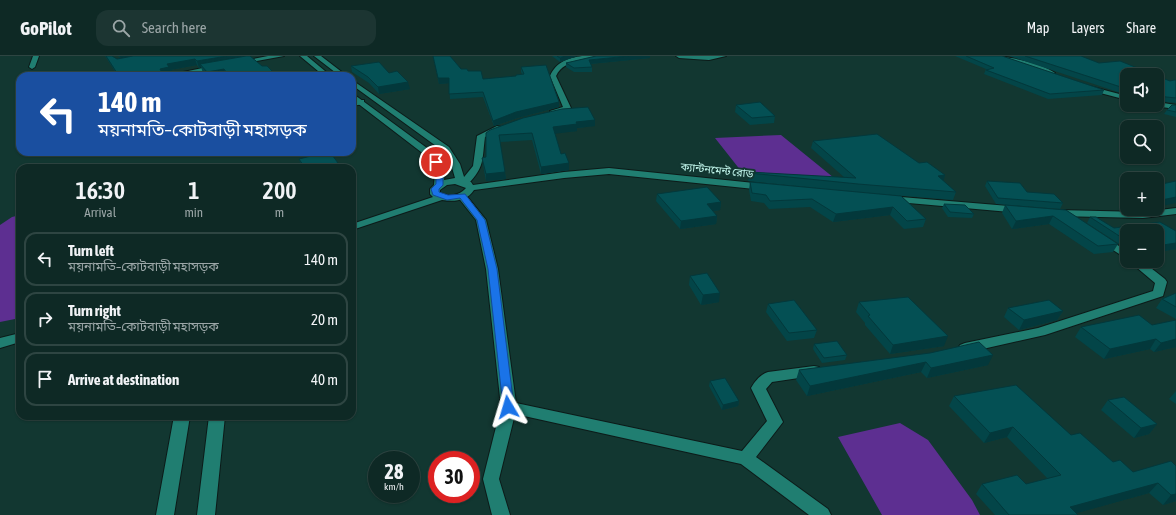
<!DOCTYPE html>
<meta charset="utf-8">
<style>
:root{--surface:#0e2925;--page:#1c3532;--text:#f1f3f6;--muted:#9ba6a7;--line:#2e4542}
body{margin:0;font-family:"Asap Condensed","Noto Sans Bengali",sans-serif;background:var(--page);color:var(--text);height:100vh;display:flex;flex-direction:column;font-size:15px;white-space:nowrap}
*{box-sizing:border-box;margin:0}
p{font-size:13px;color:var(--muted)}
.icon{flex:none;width:22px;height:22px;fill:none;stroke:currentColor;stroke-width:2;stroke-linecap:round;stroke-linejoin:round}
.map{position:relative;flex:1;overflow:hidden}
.details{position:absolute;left:16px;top:108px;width:340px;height:256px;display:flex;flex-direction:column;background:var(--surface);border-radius:12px;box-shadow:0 1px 3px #0004,0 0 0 1px var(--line)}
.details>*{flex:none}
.banner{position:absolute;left:16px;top:16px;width:340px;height:84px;border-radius:12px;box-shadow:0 1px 3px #0004,0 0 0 1px var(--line);background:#1a4fa0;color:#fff;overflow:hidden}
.fabs{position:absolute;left:1120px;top:12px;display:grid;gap:8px}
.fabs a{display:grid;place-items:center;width:44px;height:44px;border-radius:8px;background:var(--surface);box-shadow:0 1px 3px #0004,0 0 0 1px var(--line);font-size:20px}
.speed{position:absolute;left:368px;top:395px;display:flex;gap:8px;font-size:20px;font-weight:700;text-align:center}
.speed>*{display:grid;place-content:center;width:52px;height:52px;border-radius:50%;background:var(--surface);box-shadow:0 1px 3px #0004,0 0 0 1px var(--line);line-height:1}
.speed small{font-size:10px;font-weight:400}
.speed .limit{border:6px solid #d22;background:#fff;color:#111}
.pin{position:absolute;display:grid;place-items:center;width:34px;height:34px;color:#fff;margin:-17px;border:2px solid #fff;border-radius:50%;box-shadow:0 1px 4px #0007}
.me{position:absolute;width:44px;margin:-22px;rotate:353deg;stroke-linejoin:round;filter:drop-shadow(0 0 3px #0008)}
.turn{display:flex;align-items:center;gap:14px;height:84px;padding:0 16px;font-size:18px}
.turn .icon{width:52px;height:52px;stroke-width:2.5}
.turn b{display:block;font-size:28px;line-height:34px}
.eta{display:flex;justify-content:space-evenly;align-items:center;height:68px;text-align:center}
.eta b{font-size:24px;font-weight:600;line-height:28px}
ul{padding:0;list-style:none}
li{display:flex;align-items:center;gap:12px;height:54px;margin:0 8px 6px;padding:0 8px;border:2px solid var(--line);border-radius:12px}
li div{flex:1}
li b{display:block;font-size:15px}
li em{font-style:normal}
header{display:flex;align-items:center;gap:24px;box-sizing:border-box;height:56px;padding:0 20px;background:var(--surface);border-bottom:1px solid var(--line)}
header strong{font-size:19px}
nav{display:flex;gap:22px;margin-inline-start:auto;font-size:14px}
.search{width:280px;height:36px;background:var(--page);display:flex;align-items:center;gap:10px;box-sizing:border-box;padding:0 14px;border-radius:12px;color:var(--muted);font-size:15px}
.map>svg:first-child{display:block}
</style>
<header>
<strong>GoPilot</strong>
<div class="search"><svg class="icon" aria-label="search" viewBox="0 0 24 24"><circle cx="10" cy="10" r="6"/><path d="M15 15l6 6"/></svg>Search here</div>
<nav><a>Map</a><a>Layers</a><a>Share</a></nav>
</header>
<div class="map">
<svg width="1176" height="459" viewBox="0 0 1176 459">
<rect width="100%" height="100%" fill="#123731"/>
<!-- water -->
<path fill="#5d2f91" d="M 781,79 L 839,126 L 745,120 L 715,82 Z
M 20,159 L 20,262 L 0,266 L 0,169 L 12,161 Z
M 900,367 L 928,384 L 972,444 L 980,459 L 882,459 L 838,381 Z"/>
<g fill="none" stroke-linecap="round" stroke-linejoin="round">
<defs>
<path id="street" d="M 33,0 L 39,0 L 35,11 L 32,13 L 29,11 Z
M 268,0 L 284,0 L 241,8 L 238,6 Z
M 582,0 L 601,0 C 587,10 566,0 556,20 L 571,52 L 556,59 L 550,59 L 550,55 L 563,51 L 550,20 C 556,6 568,2 582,0 Z
M 676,0 L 726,0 L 709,4 L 679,2 Z
M 993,0 C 1008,0 1044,8 1055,17 L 1050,18 Z
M 217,9 L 219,10 L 219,12 L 178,20 L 164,20 Z
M 1085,29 L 1127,40 L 1127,44 L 1085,33 Z
M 361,44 L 364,44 L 364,48 L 352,50 L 352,46 Z
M 1157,46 L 1176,49 L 1176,53 L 1154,50 L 1157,49 Z
M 497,70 L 504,72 L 485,81 C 482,103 485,111 468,128 L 462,128 L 460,126 L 473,110 L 477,80 Z
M 462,137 L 465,138 L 486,164 L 498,213 L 516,347 L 742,395 L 767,365 L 751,332 C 755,325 761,318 768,316 L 814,310 L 819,311 L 821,315 L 819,319 L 772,326 L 766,333 L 783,366 L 756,401 L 828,453 L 831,459 L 809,459 L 741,408 L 515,358 L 499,423 L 510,459 L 492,459 L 483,423 L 501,351 L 486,213 L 476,164 L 457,140 Z
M 1103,180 L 1127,195 L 1127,203 L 1099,185 L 1098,183 L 1099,181 Z
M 1129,205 L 1142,205 L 1165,223 L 1167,226 L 1163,240 L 1045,279 L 965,297 L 960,295 L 958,292 L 960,289 L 965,287 L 1038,272 L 1153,235 L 1155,227 Z"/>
<path id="secondary" d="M 300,0 L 307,0 L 331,20 L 324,20 Z
M 314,0 L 321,0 L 347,20 L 340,20 Z
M 352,24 L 449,91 L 460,108 L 465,124 L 471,126 L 473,129 L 564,116 L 609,112 L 765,128 L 770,131 L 765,134 L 609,118 L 564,122 L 474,134 C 467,145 454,146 442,144 L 352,174 L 352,168 L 433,141 L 430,138 L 430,133 L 434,129 L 435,115 L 425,99 L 352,43 L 352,37 L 431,95 L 445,115 L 444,124 L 455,122 L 451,108 L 443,95 L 352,29 ZM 455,128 L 466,132 C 459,140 449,141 440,137 L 440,134 L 447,129 Z
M 889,140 L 1020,151 L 1025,154 L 1020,157 L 886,145 L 884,143 Z
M 1176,152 L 1176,158 L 1143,162 L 1057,160 L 1052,157 L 1057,154 L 1143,156 Z
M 20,277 L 20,286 L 0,292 L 0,282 Z
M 174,360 L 190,360 L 174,459 L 156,459 Z
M 209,360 L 225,360 L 215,459 L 197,459 Z"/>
</defs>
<!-- street casing -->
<use href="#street" stroke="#0c1b19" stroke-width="2"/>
<!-- secondary casing -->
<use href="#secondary" stroke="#0c1b19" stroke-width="2"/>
<!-- street -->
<use href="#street" fill="#207e71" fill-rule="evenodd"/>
<!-- secondary -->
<use href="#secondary" fill="#207e71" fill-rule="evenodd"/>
</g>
<!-- wall -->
<path fill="#034548" d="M 105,0 L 112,0 L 117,3 L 121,2 L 118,0 L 250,0 L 262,10 L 277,20 L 206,20 L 203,17 L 201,11 L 199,12 L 197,9 L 170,14 L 176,20 L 118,20 Z
M 433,0 L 450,0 L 461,13 L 468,15 L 483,23 L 516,20 L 516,19 L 522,18 L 521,16 L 521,11 L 559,46 L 559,51 L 517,62 L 494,70 L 483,41 L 450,43 L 449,27 L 439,28 Z
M 552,0 L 577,0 L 560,6 Z
M 596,0 L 650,0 L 650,2 L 590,8 L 592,11 L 592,16 L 574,16 L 566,11 L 566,7 Z
M 955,0 L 1002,0 L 1104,34 L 1102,39 L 1048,43 L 984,18 L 986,13 Z
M 1009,0 L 1081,0 L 1127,19 L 1127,39 Z
M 351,10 L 389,17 L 410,33 L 379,38 L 369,27 L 352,16 Z
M 1157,20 L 1170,25 L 1176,24 L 1176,47 L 1157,45 Z
M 736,49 L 775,60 L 774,67 L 750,69 L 735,56 Z
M 1176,49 L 1176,61 L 1164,58 L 1167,54 Z
M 595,70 L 577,72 L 577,75 L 555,77 L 561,98 L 569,114 L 541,118 L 532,84 L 500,86 L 506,123 L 486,125 L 483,109 L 482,102 L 486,101 L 486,77 Z
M 813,85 L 919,107 L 945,119 L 943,125 L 956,136 L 953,144 L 856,136 L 748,125 L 749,116 L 845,122 L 811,92 Z
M 299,103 L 338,107 L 339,112 L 302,112 Z
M 987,125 L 1027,136 L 1063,147 L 1060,153 L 996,148 L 985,130 Z
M 750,126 L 901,140 L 926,163 L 923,171 L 904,173 L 890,159 L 833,166 L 810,151 L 769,153 L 764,147 L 751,145 L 749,134 Z
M 1127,137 L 1127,144 L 1124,142 Z
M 657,138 L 721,146 L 720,154 L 713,155 L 717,160 L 716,168 L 680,173 L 656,145 Z
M 944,148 L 974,158 L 972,162 L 948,161 L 942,152 Z
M 1005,149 L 1066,154 L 1118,188 L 1113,196 L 1094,198 L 1049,168 L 1012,173 L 1002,157 Z
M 1090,161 L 1114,172 L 1176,175 L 1176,193 L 1157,196 L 1127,175 L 1127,193 L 1087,167 Z
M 690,220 L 719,246 L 701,249 L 689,229 Z
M 1176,237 L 1176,263 L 1156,252 L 1162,243 Z
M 859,246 L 944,290 L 890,298 L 865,269 L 865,267 L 856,256 Z
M 768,248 L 817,274 L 814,282 L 787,285 L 766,256 Z
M 1008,252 L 1063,255 L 1057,264 L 1019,274 L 1004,261 Z
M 1176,264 L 1176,291 L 1154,296 L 1150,293 L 1104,303 L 1075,281 L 1081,271 L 1152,269 Z
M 814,288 L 847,299 L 845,304 L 822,307 L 813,293 Z
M 930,297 L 988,309 L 927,322 L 921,316 L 807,340 L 796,324 L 799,314 Z
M 710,325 L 739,345 L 738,350 L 722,354 L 709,330 Z
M 1176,335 L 1176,348 L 1169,343 Z
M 954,340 L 1071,379 L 1113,406 L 1133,416 L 1171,405 L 1176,445 L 1163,449 L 1149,437 L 1076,457 L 1078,459 L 995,459 L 976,438 L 982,428 L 1026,428 L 1048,423 L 1007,381 L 984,387 L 949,350 Z
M 1108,344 L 1157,368 L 1149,378 L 1134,382 L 1101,354 Z"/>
<!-- shaded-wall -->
<path fill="#03383b" d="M 119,0 L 143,0 L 121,2 Z
M 227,0 L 246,0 L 200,8 L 201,11 L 199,12 L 197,5 Z
M 565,0 L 577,0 L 560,6 L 560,2 Z
M 629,0 L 650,0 L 650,2 L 589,8 L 589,4 Z
M 195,3 L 197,9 L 170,14 L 171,17 L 163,19 L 160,13 L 167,8 Z
M 224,13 L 226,20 L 208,20 L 207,16 Z
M 117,17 L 120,17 L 122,20 L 118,20 Z
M 438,22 L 449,22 L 450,27 L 439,28 Z
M 408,26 L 410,33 L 379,38 L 378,31 Z
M 559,46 L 559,51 L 517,62 L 494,70 L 493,65 L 516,56 Z
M 595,64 L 595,70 L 577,72 L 577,75 L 553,78 L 553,71 L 576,66 Z
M 338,107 L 339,112 L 316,112 Z
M 569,107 L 569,114 L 541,118 L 541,111 Z
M 505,116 L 506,123 L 486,125 L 486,118 Z
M 945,119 L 943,127 L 938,120 Z
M 1176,141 L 1176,147 L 1157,151 L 1157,145 Z
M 721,146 L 720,154 L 706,156 L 707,148 Z
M 893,151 L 890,159 L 833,166 L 836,158 Z
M 717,160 L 716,168 L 680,173 L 681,165 Z
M 1053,160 L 1049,168 L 1012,173 L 1016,165 Z
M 1176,187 L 1176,193 L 1157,196 L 1157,190 Z
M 720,237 L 719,246 L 701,249 L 703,239 Z
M 1063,255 L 1057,264 L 1019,274 L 1024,264 Z
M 948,280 L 944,290 L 890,298 L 893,289 Z
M 1156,283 L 1150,293 L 1104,303 L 1110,293 Z
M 1176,283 L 1176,291 L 1154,296 L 1161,287 Z
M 993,299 L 988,309 L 927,322 L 931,312 Z
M 926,306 L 921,316 L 807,340 L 810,330 Z
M 739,345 L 738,350 L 722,354 L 723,349 Z
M 1157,368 L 1149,378 L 1134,382 L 1141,372 Z
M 1013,371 L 1007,381 L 984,387 L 990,377 Z
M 1158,427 L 1149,437 L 1070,459 L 1070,451 Z
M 1176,438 L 1176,445 L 1163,449 L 1171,439 Z"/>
<!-- building -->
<path fill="#045054" stroke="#03383b" d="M 106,0 L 112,0 L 117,3 L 133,0 L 227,0 L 197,5 L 195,3 L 167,8 L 169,11 L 160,13 L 161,15 L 172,15 L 176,20 L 122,20 L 120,17 L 117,17 Z
M 246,0 L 250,0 L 262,10 L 267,10 L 277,20 L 229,20 L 224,13 L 207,16 L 200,8 Z
M 433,0 L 450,0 L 461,13 L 467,13 L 468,15 L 481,15 L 483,23 L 516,20 L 516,19 L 524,18 L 521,11 L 546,9 L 559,46 L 516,56 L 493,65 L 483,36 L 449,38 L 449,22 L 438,22 Z
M 557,0 L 565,0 L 560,2 Z
M 596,0 L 629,0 L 589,4 L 592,11 L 574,12 L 566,7 Z
M 966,0 L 1002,0 L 1104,34 L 1050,38 L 986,14 L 994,12 Z
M 1025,0 L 1081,0 L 1099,7 L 1120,5 L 1155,19 L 1127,19 L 1127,33 Z
M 379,6 L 389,17 L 397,15 L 408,26 L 378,31 L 368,21 L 351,10 Z
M 1157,20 L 1170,25 L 1174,24 L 1176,24 L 1176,42 L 1157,40 Z
M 760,46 L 775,60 L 752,62 L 736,49 Z
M 1172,49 L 1176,49 L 1176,56 L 1167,54 Z
M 588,51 L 595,64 L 576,66 L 577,68 L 553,71 L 561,98 L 565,97 L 569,107 L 541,111 L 532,77 L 499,79 L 505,116 L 486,118 L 482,102 L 486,101 L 486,77 L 490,74 L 523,62 L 562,53 Z
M 877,78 L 919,107 L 927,106 L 945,119 L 938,120 L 956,136 L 858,128 L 749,117 L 749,116 L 856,122 L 813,85 Z
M 327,96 L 330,96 L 338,107 L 316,112 L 305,112 L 299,103 Z
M 987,125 L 1020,127 L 1027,136 L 1054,138 L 1063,147 L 998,142 Z
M 1176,125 L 1176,141 L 1157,145 L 1157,129 Z
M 750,126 L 901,140 L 926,163 L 907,165 L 893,151 L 836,158 L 812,143 L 770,145 L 766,139 L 752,137 Z
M 707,131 L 721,146 L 707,148 L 717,160 L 681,165 L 657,138 Z
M 944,148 L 965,149 L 974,158 L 950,156 Z
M 1005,149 L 1066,154 L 1118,188 L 1098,190 L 1053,160 L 1016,165 Z
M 1090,161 L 1096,161 L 1114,172 L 1160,166 L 1176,175 L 1176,187 L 1157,190 L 1157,175 L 1127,175 L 1127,185 Z
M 707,217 L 720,237 L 703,239 L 690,220 Z
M 1176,237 L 1176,251 L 1162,243 Z
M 908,241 L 948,280 L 893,289 L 868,260 L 870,259 L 859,246 Z
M 794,244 L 817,274 L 789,277 L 768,248 Z
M 1049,244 L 1063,255 L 1024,264 L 1008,252 Z
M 1139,259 L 1152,269 L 1176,264 L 1176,283 L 1161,287 L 1156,283 L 1110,293 L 1081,271 Z
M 837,285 L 847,299 L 824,302 L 814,288 Z
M 979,286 L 993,299 L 931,312 L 926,306 L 810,330 L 799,314 L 930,297 Z
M 725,322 L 739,345 L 723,349 L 710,325 Z
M 1016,329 L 1071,379 L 1080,377 L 1113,406 L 1120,404 L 1133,416 L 1171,405 L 1176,410 L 1176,438 L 1171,439 L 1158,427 L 1070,451 L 1078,459 L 1009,459 L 982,428 L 1017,419 L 1026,428 L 1061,419 L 1013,371 L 990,377 L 954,340 Z
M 1124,341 L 1157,368 L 1141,372 L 1108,344 Z"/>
<!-- route -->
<path fill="#1a73e8" stroke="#114b97" d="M 436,104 L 438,105 L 443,115 L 443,129 L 439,133 L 439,136 L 448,139 L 465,138 L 485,164 L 497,213 L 514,351 L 513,354 L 504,354 L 503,351 L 488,213 L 477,164 L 460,142 L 447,144 L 433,139 L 431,133 L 436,128 L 436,115 L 433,106 Z"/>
<g text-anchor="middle" stroke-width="4" stroke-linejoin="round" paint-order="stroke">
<!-- street labels -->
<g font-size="11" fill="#c0f4ea" stroke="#123731">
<text transform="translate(717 114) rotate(6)" y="4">ক্যান্টনমেন্ট রোড</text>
</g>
</g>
</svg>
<div class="fabs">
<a><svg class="icon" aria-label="sound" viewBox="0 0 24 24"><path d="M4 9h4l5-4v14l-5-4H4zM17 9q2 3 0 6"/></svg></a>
<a><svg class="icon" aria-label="search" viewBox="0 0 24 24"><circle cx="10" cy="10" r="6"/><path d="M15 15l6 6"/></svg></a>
<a>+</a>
<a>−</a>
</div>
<div class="speed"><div>28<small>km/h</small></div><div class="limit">30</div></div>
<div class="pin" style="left:436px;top:106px;background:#d93025"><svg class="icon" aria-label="arrive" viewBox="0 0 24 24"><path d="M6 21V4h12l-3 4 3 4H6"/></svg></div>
<svg class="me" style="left:508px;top:351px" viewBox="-20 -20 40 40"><path d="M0-17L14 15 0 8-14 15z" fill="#1a73e8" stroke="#fff" stroke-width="4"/></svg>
<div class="banner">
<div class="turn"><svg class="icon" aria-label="left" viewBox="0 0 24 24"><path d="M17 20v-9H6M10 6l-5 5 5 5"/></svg><div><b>140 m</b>ময়নামতি–কোটবাড়ী মহাসড়ক</div></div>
</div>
<section class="details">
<div class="eta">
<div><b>16:30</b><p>Arrival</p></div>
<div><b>1</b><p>min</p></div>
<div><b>200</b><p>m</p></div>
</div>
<ul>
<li><svg class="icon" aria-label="left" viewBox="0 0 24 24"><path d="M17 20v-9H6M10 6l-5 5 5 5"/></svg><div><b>Turn left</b><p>ময়নামতি–কোটবাড়ী মহাসড়ক</p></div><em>140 m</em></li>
<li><svg class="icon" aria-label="right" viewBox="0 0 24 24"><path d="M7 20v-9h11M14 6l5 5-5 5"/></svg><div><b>Turn right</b><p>ময়নামতি–কোটবাড়ী মহাসড়ক</p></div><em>20 m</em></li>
<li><svg class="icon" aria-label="arrive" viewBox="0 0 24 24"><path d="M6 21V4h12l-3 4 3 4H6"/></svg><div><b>Arrive at destination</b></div><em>40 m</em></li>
</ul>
</section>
</div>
